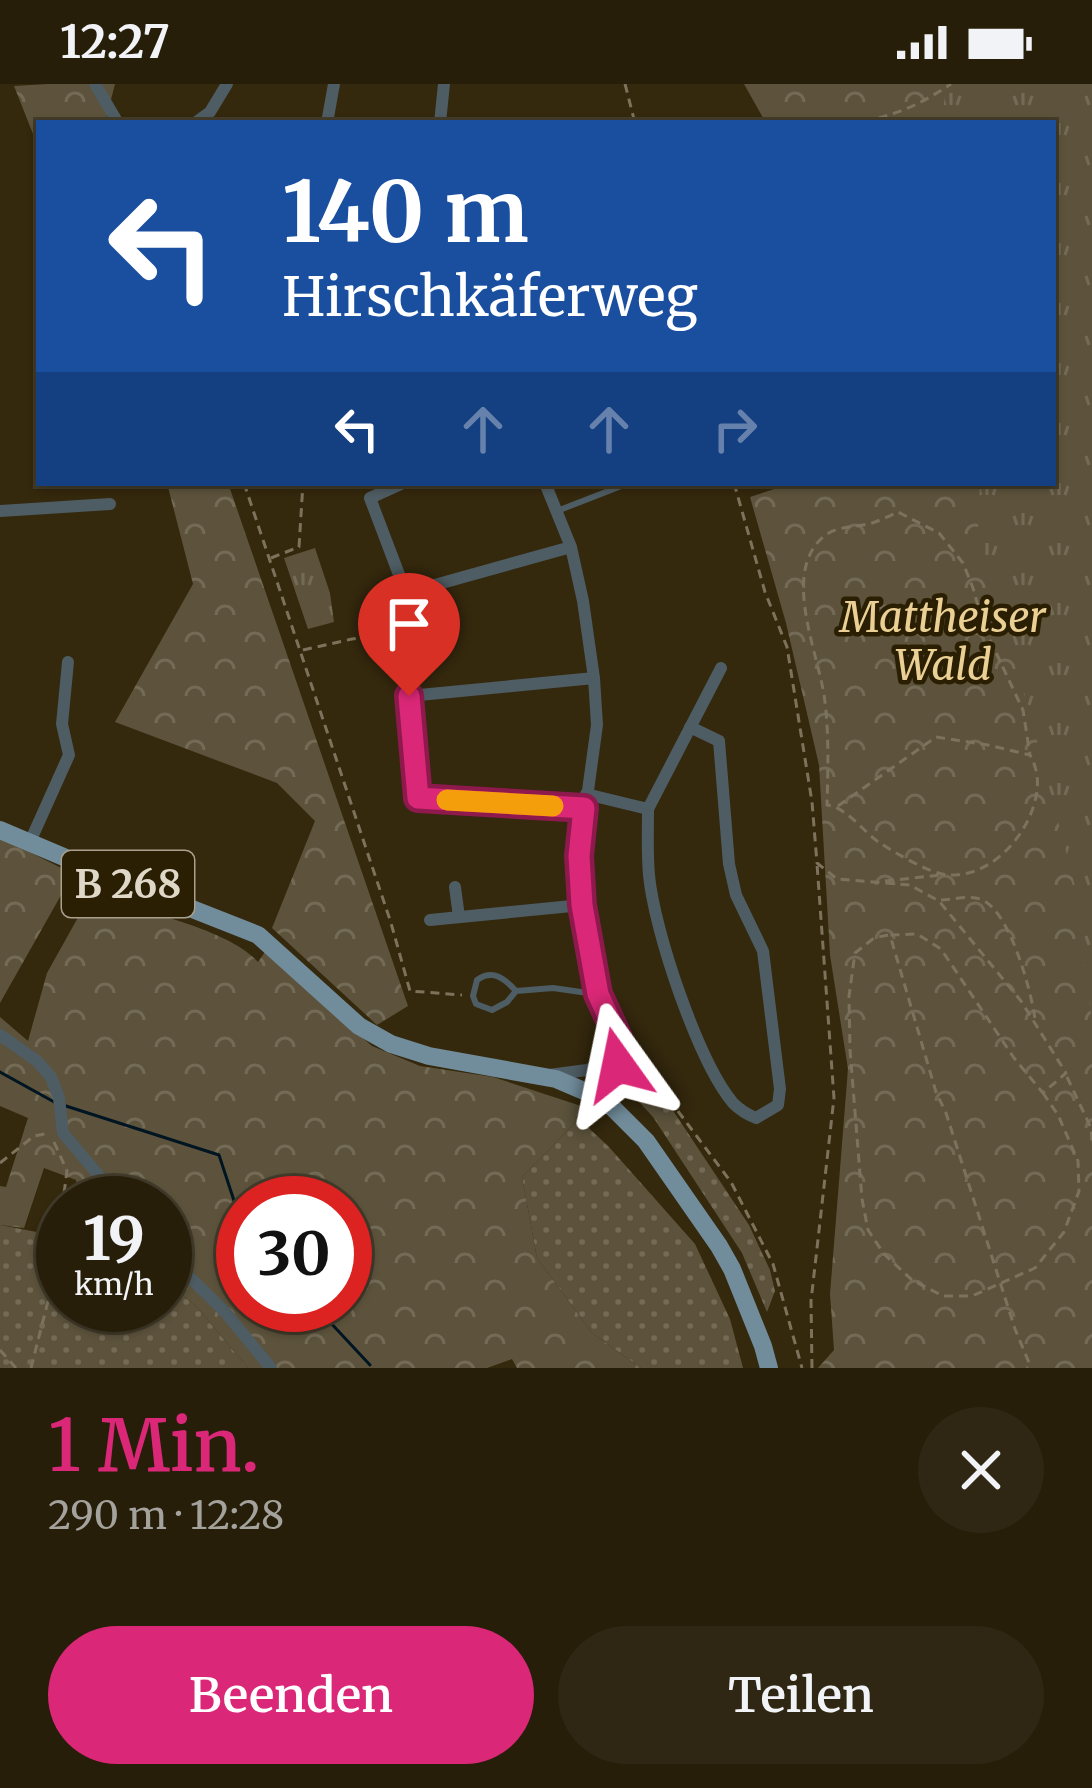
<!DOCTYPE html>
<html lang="de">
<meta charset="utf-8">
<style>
:root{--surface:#271e0a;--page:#2f2713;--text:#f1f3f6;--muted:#a4a29c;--line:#433c2b;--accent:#db2777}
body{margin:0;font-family:Merriweather,serif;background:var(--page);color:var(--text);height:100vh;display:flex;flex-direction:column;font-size:45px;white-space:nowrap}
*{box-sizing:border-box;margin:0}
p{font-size:39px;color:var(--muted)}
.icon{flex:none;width:66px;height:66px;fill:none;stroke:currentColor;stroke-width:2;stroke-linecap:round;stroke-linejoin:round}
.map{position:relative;height:1284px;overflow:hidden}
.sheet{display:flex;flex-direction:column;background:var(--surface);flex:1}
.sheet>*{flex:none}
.hud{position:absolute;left:36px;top:36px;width:1020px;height:366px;border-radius:0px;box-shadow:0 3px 9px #0004,0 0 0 3px var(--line);background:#1a4fa0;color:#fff;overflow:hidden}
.speed{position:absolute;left:36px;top:1092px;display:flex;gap:24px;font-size:60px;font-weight:700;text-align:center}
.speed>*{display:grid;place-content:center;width:156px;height:156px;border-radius:50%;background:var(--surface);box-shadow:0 3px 9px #0004,0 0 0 3px var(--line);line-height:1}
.speed small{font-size:30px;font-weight:400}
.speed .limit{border:18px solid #d22;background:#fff;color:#111}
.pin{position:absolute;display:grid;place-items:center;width:102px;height:102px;color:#fff;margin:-123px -51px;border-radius:50% 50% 50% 0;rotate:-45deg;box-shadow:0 0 12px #0007}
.pin .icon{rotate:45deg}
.me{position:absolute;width:132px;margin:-66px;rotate:348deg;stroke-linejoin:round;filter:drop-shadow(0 0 9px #0008)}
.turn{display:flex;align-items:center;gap:42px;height:252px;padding:0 48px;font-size:54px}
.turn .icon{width:156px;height:156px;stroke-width:2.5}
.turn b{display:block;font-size:84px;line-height:102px}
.lanes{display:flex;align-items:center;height:114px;padding:0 48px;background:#0003;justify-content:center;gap:60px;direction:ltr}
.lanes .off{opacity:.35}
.round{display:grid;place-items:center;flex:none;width:126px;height:126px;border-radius:63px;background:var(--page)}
.headline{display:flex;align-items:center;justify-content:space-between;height:204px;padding:0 48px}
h1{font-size:72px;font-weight:600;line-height:90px;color:var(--accent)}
.action{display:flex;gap:24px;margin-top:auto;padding:24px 48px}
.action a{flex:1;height:138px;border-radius:72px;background:var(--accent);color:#fff;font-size:48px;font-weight:600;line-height:138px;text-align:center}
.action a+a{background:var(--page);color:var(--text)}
.status{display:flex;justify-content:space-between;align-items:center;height:84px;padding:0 60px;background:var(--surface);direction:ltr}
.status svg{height:33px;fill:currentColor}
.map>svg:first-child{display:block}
</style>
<div class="status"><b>12:27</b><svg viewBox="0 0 49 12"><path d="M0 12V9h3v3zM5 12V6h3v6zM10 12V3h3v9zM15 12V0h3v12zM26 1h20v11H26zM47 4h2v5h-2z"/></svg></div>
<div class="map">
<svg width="1092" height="1284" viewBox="0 0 1092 1284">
<defs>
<pattern id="grass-dots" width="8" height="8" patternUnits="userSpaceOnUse" patternTransform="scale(3)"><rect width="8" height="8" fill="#5d533c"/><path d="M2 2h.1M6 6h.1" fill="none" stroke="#746b57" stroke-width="1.8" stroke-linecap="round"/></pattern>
<pattern id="forest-crowns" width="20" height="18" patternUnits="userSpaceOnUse" patternTransform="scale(3)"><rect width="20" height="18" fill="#5d533c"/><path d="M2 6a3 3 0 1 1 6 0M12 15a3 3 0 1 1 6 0" fill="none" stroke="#746b57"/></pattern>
<pattern id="park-tufts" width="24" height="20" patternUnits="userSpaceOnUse" patternTransform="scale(3)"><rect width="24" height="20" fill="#5d533c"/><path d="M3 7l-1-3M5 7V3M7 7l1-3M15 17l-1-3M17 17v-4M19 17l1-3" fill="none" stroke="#746b57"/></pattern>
</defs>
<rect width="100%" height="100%" fill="#34280d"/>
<!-- grass -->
<path fill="url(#grass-dots)" d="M 636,987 L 648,989 L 749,1141 L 770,1186 L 775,1207 L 767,1228 L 742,1169 L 653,1033 L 631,1009 Z
M 577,1033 L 609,1063 L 695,1160 L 730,1235 L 743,1284 L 641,1284 L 592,1249 L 537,1174 L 522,1093 L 574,1040 Z
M 0,1141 L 63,1153 L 63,1221 L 165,1221 L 165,1197 L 196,1222 L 248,1284 L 0,1284 Z"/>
<!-- forest -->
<path fill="url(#forest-crowns)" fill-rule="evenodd" d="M 48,0 L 115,0 L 105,39 L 39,39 L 39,65 L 14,2 Z
M 744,0 L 1092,0 L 1092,1284 L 818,1284 L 834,1266 L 830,1210 L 848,985 L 830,871 L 819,681 L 786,539 L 750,413 L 793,399 L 1053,399 L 1053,39 L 766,39 Z
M 167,399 L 228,399 L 408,922 L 377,941 L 272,844 L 315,737 L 277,699 L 115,638 L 193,500 Z
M 0,753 L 73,790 L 0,919 Z
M 90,812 C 135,825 228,844 258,878 L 265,868 L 372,962 L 420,982 L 493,993 L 581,1022 L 574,1040 L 522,1093 L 537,1174 L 592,1249 L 641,1284 L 517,1284 L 512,1275 L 487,1284 L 248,1284 L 196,1222 L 165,1197 L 165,1119 L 81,1119 L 76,1096 L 44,1084 L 24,1144 L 0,1141 L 0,1102 L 6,1103 L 28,1034 L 0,1022 L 0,933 L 28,957 L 47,889 ZM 243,1119 L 345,1119 L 345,1221 L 243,1221 Z"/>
<!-- park -->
<path fill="url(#park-tufts)" d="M 946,0 L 1092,0 L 1092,938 L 1075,802 L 1036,653 L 978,446 L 980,399 L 1053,399 L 1053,39 L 942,39 Z
M 315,464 L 330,509 L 334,538 L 308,545 L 284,474 Z"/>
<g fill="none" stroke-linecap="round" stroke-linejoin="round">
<!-- stream -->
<path stroke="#001522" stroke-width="3" d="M 0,988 L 56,1019
M 66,1022 L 219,1071 L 243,1144
M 314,1221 L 370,1281"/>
<!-- path -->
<path stroke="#7d735d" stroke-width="3" stroke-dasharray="9 6" stroke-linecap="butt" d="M 625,0 L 635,39
M 849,39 C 891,34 916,23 951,0
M 244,399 L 391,839 L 410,907 L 462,911
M 734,399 L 765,508 L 787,563 L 812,718 L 817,779 L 837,795 L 910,801 L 939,817 L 1021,917 L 1066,989 L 1043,1009 L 1014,974 L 941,865 L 917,850 L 890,851 L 936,1008 L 946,1029 L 1015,1245 L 1030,1281 L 1027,1284
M 271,474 L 299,463 L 303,399
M 402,521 L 403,560
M 303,566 L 352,555 L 401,549
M 838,722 L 936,653 L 988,661 L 1030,671 L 1023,626 L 984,543 L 973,504 L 963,479 L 939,449 L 898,428 C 890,432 881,436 872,439 C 858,443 839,442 827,450 C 778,485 820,571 825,618 C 829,652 828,686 827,721 C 848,724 863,748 880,759 C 895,769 931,790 948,791 C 985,793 1015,764 1029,734 C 1038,714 1042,692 1030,671
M 885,797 L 941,791
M 941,816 C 952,816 969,811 980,815 C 1009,824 1031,906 1035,935
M 888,851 L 874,854 L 855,869 L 849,912 L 850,966 L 862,1115 L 868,1146 L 884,1170 L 912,1196 L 943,1212 L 972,1212 L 1035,1184 L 1064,1148 L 1079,1107 L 1078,1077 L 1058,1031 L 1043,1009
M 633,967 L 731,1098 L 773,1180 L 802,1284
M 1067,993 L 1091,1044 L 1092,1058
M 54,1058 L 67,1087 L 63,1117
M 0,1079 L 34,1052 L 49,1049
M 0,1266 L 16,1284
M 31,1284 L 59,1174 L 63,1119
M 812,1284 L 811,1217 L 834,1014 L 817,780"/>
<!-- service -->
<path stroke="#4e5c63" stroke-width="6" d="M 644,399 L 645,401
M 557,427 L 629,399
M 516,907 C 504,894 493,885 477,896 L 473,912 L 476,920 L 492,926 L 507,918 L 516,907 L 553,904 L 595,910"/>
<!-- minor -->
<path stroke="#4e5c63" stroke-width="12" d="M 95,0 L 118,39
M 195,39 L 210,28 L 227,0
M 327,39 L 334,0
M 440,39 L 444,0
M 403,399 L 370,414 L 406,509 L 571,463
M 545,399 L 571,463 L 583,517 L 594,594 L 597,641 L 579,772 L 582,821 L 597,910 L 616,948 L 620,970 L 618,981 L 600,1015
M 0,427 L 110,420
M 405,573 L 409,612
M 586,710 L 648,725 C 648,747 647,769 649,791 C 654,846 698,977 733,1019 C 740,1026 746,1030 756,1034 L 778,1021 L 780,1005 L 763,867 L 736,811 L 729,780 L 719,657 L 690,643
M 584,724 L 418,714 L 409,612 L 594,594
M 648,725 L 721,584
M 29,760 L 69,671 L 62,640 L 68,578
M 455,803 L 459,833
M 430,836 L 582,821
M 0,951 L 37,977 L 51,993 L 59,1014 L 63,1049 L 122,1119
M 549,991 L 587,986 L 604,979
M 600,1015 C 588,994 605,986 609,966 C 611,958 610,952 610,944
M 165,1169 L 226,1229 L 271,1284"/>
<!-- primary -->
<path stroke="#718c9b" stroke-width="18" d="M 0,746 L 111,793 L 258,851 L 359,942 L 391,960 L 429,972 L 556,995 L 591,1010 L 612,1023 L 646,1057 L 719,1162 L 732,1185 L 763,1262 L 769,1284"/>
</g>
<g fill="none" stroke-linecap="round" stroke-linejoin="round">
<defs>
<path id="route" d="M 409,612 L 418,714 L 584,724 L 579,772 L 582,821 L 598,910 L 620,958 L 618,981"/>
</defs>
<!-- route casing -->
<use href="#route" stroke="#8e194d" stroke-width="30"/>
<!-- route -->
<use href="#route" stroke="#db2777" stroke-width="21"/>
<!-- slow -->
<path stroke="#f59e0b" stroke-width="21" d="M 447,716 L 553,722"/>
</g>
<g text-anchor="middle" stroke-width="9" stroke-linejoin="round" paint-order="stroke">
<!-- shield labels -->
<rect fill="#2a1f03" stroke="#a9a08d" stroke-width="3" x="62" y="767" width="132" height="66" rx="9"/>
<g font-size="39" font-weight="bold" fill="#dfd8c8">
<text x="128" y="814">B 268</text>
</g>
<!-- park labels -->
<g font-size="42" font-style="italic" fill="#ebd095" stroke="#2a1f03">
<text x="943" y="548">Mattheiser<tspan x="943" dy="48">Wald</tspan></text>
</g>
</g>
</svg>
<div class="speed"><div>19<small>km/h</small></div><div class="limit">30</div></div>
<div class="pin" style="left:409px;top:612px;background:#d93025"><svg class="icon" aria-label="arrive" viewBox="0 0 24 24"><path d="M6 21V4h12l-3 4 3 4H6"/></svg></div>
<svg class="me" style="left:618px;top:981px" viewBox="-20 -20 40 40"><path d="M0-17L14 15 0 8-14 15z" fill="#db2777" stroke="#fff" stroke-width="4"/></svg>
<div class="hud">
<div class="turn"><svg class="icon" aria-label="left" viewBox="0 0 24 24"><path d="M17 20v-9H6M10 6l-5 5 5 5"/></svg><div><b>140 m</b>Hirschkäferweg</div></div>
<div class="lanes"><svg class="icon" aria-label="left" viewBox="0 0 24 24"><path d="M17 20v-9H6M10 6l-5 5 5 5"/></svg><svg class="icon off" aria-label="ahead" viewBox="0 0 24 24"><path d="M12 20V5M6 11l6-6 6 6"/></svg><svg class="icon off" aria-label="ahead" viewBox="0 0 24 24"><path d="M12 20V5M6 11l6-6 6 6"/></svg><svg class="icon off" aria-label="right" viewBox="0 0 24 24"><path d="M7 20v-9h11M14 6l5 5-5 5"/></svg></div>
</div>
</div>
<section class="sheet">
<div class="headline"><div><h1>1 Min.</h1><p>290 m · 12:28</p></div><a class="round"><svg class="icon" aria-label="close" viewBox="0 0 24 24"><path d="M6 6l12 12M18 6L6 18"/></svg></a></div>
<div class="action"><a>Beenden</a><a>Teilen</a></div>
</section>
